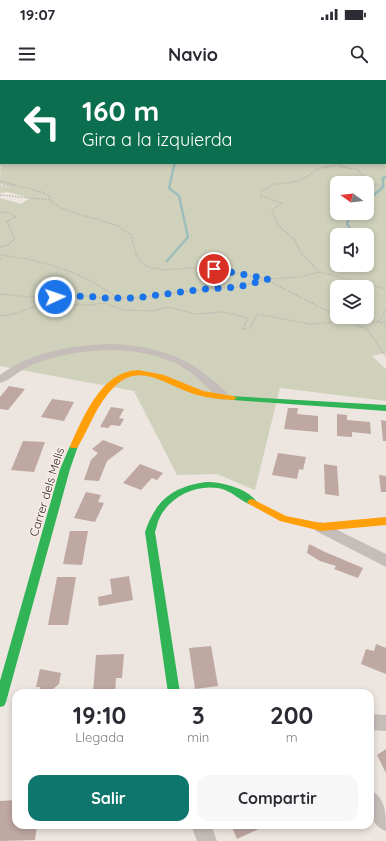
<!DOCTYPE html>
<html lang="es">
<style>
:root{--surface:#fff;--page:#f7f7f7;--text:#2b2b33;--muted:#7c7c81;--accent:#0f766e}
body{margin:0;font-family:Quicksand,sans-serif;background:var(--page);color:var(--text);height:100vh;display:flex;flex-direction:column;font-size:15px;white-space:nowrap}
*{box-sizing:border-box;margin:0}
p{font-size:13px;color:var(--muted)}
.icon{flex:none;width:22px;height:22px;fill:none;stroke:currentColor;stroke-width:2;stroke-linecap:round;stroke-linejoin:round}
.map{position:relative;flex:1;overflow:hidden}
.drawer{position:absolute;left:12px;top:609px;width:362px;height:140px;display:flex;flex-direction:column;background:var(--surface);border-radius:12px;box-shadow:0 2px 6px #0003}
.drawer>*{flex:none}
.top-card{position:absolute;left:0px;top:0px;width:386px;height:84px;box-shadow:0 2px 6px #0003;background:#0b6e4f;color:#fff;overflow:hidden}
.needle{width:26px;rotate:285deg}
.controls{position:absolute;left:330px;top:96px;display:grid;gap:8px}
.controls a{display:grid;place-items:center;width:44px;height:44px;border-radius:8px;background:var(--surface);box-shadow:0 2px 6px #0003;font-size:20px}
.pin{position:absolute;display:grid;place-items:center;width:34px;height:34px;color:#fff;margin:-17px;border:2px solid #fff;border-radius:50%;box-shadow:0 1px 4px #0007}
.me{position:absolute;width:44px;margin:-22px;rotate:87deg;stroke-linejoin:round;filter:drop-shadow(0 0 3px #0008)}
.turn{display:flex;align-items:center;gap:14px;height:84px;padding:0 16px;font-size:18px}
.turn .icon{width:52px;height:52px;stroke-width:2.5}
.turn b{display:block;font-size:28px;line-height:34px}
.eta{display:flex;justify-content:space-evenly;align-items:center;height:68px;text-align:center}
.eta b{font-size:24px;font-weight:800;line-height:28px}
.primary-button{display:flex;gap:8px;margin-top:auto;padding:8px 16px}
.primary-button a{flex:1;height:46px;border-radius:12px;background:var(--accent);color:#fff;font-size:16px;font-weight:800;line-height:46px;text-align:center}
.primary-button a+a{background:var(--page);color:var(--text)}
.status{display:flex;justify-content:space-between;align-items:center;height:28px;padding:0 20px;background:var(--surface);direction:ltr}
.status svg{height:11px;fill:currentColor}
header{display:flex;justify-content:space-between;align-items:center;height:52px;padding:0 16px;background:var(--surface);font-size:18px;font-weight:800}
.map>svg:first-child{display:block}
</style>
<div class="status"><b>19:07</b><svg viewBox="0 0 49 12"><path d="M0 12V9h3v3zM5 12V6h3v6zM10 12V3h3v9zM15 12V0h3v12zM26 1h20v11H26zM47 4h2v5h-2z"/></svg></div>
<header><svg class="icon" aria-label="menu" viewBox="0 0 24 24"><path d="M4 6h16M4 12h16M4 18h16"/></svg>Navio<svg class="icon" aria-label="search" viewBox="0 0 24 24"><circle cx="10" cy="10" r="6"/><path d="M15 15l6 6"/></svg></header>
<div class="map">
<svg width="386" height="761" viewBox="0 0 386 761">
<rect width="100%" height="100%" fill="#ece5e0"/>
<!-- green -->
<path fill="#d0d1bb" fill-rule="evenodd" d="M 0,0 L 386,0 L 386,273 L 372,276 L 386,289 L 386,321 L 280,308 L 255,410 L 217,394 L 177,395 L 134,311 L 0,286 L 0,118 L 21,124 L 30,118 L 8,112 L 0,113 L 0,107 L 11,107 L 0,104 L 1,69 L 1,83 L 385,83 L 385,1 L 1,1 L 1,61 ZM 337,103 L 367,103 L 367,133 L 337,133 ZM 337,155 L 367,155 L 367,185 L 337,185 ZM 337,207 L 367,207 L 367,237 L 337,237 Z"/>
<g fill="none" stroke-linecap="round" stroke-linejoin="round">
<!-- stream-far1 -->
<path stroke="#9dbeba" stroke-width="2" d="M 21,83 L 30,83
M 0,84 L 3,83
M 174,87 L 175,83"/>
<!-- stream -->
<path stroke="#9dbeba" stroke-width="2.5" d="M 367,121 L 383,107 L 383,98 L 386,97
M 351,133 L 347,144 L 354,154
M 167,181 L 188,157 L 179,116 L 169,108 L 174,86"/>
</g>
<!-- building -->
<path fill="#bfa7a2" d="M 9,306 L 25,309 L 8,330 L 0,329 L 0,317 Z
M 52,319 L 74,322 L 64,341 L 41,337 Z
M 111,327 L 124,329 L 119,338 L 124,339 L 120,346 L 111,345 L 108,348 L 100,347 Z
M 288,328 L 298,328 L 297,334 L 318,336 L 318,352 L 284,349 Z
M 337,334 L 347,335 L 347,340 L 370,342 L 371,354 L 352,352 L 352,357 L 337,356 Z
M 381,340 L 386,341 L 386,361 L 383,361 Z
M 103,360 L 124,368 L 107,381 L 99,401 L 84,400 L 91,380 L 98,373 L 92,369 Z
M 23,361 L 45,362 L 34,392 L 11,390 Z
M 278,373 L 306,377 L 303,390 L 299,389 L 297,399 L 272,395 Z
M 140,384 L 163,393 L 157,400 L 152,398 L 141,410 L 123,403 Z
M 324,384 L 337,386 L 339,416 L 325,414 Z
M 379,395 L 386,396 L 386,412 L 381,412 Z
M 86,412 L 101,415 L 98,422 L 104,423 L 95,442 L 74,438 Z
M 70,451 L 88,451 L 82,485 L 63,484 Z
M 309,464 L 325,472 L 363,488 L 358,498 L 334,489 L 336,486 L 320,481 L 307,473 Z
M 129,496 L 133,520 L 99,526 L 98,517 L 112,514 L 110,499 Z
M 57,497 L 76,497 L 68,545 L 48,545 Z
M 376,564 L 386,568 L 386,594 L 361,584 L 366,569 L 374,571 Z
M 211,566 L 218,606 L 195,609 L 189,568 Z
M 124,574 L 122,598 L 116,598 L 115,613 L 93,613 L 96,575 Z
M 40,589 L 61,593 L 59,604 L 53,609 L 52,613 L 39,613 L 40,607 L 36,607 Z
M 386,669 L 386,693 L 377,675 Z
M 16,720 L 16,745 L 37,745 L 35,760 L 0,761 L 0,721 Z
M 231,745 L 260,745 L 261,748 L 237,759 Z"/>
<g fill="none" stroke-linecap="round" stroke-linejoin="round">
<!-- path-far1 -->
<path stroke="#beb6b2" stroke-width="1" stroke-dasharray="1 1" stroke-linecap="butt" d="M 250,0 L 258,1
M 122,1 L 125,0
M 158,1 L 160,0
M 339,86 L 348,87
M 327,87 L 345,83"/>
<!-- path -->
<path stroke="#beb6b2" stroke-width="1.5" stroke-dasharray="1.5 1.5" stroke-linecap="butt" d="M 339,86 L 358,90 L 372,104 L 386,107
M 0,101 L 45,113 L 49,116 L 53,123 L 63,129 L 118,146 L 131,155 L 136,175 L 139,180 L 148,187 L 164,190 L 190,188 L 214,189 L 263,198 L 337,236
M 0,106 L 14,105
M 0,115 L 51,120
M 0,132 L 9,133 L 16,137 L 7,141 L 15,159 L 8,165 L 0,167
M 0,175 C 30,178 60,186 87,199 C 98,204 108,213 119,218
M 0,178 L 0,181
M 319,192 L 386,209
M 0,214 L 29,217 L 87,216 L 101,218 L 135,218 L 204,209 L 238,207 L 268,199 L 299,197 L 319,192 L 301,173 L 295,160 L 278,145 L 272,131 L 281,123 L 261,116 L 262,110 L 269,108 L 273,104 C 287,104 307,101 316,89 L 332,86
M 386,230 L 378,242 L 386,246
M 0,236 L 14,234 L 35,226 L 58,224 L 90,225 L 104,223 L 124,230 L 154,231 L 169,227 L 196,234 L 223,232 L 248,238 L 243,249 L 250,248 L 257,234 L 310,244 L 350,241 L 386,242
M 340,237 L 368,250 L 386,277"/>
<!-- street -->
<path fill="#c5bdb9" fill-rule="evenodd" d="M 112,264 C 149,266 181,273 210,298 C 217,303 225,310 230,317 L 228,320 L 220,320 C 206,306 192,291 175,283 C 135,265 84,267 43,281 C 36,283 27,287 21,291 C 14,295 8,301 0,303 L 0,295 C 33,271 72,265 112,264 Z
M 321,442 L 386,474 L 386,487 L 316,451 L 314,447 L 316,443 Z
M 370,634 L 386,635 L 386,651 L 370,650 Z
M 370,710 C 386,718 386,733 386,751 C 367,743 370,728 370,710 Z
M 191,745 L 211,745 L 217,761 L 197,761 Z"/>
<!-- fast -->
<path fill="#30b455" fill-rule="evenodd" d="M 230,316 L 386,325 L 386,331 L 233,320 L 230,320 L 229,318 Z
M 74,363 L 78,366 L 70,389 L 6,622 L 4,626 L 0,627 L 0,601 L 60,389 L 70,366 Z
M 206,402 C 222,402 247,408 257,422 L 255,424 L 252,425 C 242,422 235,414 225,410 C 201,402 171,415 160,437 C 157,442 157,447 155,452 L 180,613 L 168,613 L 145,452 C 156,420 172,407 206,402 Z"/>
<!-- slow -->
<path fill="#ff9f0a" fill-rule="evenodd" d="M 138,290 L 164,295 L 203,311 L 233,316 L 237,318 L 233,320 C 219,319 205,318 191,313 C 158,301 135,279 107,315 C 94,331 88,351 77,368 L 71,368 L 70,366 C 83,338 101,291 138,290 Z
M 252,419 L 286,436 L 321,443 L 386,437 L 386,445 L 321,451 L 280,441 L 249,424 L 247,422 L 249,420 Z"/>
</g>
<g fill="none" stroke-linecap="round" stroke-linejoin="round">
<!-- route -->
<path stroke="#1a73e8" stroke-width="7" stroke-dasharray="0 12.6" d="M 55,217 L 87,216 L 101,218 L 135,218 L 204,209 L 238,207 L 268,199 L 214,189"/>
</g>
<g text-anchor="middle" stroke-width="3" stroke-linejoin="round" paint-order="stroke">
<!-- street labels -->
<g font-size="12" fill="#362a28" stroke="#f9efe8">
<text transform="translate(47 412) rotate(-73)" y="4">Carrer dels Melis</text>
</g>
</g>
</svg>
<div class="controls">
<a><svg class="needle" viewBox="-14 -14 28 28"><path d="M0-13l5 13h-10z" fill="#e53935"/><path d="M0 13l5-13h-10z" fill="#7c7c81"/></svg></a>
<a><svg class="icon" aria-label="sound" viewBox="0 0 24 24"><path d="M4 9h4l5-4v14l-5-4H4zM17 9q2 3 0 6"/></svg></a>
<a><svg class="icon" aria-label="layers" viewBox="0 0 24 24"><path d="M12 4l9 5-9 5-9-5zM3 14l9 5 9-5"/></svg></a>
</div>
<div class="pin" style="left:214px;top:189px;background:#d93025"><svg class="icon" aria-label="arrive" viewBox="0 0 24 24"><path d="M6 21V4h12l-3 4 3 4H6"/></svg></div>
<svg class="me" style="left:55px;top:217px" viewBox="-20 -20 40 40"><circle r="17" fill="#1a73e8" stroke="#fff" stroke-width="3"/><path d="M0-11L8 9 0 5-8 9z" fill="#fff"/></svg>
<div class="top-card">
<div class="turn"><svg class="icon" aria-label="left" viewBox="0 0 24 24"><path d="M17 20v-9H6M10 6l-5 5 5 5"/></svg><div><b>160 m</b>Gira a la izquierda</div></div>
</div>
<section class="drawer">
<div class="eta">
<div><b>19:10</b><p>Llegada</p></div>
<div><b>3</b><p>min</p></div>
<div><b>200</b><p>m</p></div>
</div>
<div class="primary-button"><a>Salir</a><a>Compartir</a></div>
</section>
</div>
